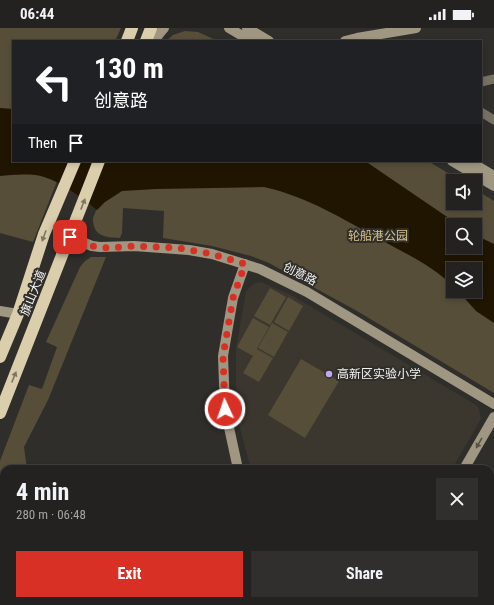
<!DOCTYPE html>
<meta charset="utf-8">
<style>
:root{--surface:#242220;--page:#302f2d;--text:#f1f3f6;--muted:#a3a4a5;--line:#413f3e;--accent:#d93025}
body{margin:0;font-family:"Roboto Condensed","Noto Sans SC",sans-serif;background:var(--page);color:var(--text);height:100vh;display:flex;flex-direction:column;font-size:15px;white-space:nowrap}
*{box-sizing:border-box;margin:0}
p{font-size:13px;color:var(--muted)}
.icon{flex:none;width:22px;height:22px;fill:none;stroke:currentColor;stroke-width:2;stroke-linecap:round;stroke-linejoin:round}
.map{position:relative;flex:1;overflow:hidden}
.sheet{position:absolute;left:0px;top:437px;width:494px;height:140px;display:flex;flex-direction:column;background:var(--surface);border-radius:12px 12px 0 0;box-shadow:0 2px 6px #0003,0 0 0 1px var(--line)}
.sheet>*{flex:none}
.hud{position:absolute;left:12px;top:12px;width:470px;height:122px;border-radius:0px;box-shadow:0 2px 6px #0003,0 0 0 1px var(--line);background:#202124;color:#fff;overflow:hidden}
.tools{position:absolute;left:446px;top:146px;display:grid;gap:8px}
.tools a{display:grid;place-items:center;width:36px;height:36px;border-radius:0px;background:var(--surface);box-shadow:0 2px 6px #0003,0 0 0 1px var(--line);font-size:20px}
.pin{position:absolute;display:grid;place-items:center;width:34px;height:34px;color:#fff;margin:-17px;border-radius:8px;box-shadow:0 2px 6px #0006}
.me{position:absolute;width:44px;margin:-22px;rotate:357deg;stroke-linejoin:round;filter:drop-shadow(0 0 3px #0008)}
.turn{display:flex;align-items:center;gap:14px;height:84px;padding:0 16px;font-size:18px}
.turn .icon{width:52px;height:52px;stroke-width:2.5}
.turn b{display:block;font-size:28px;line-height:34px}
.then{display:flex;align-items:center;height:38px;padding:0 16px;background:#0003;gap:8px;font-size:15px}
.round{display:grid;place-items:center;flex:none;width:42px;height:42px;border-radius:0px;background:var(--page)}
.head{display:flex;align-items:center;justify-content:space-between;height:68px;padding:0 16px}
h1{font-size:24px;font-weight:700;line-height:30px}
.action{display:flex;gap:8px;margin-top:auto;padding:8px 16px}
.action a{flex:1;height:46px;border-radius:0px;background:var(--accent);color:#fff;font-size:16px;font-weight:700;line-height:46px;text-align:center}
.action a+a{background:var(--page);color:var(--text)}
.status{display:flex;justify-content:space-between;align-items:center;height:28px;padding:0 20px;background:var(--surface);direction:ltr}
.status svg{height:11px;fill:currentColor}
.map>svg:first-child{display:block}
</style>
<div class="status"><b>06:44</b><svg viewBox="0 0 49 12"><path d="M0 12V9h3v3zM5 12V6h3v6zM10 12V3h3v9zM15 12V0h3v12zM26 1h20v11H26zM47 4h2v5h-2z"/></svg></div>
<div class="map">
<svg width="494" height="577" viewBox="0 0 494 577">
<rect width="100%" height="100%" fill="#302e2b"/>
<!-- built -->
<path fill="#3b372e" d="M 261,254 L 293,268 L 476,377 L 479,381 L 481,391 L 452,441 L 251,441 L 242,408 L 238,391 L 236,368 L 236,321 L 246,263 L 255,255 Z
M 342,573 L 374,573 L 370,577 L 346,577 Z"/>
<!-- green -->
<path fill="#564e38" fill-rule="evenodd" d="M 0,0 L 121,0 L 115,13 L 13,13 L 13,133 L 65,133 L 33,214 L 0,205 Z
M 185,3 L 198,4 L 218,13 L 166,13 L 173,7 Z
M 116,133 L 428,133 L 461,153 L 453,153 L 453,175 L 475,175 L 475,161 L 494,173 L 494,365 L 357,283 L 269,235 L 251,228 L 212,218 L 163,210 L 164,183 L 123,180 L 122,205 L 120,210 C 105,209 93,209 93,190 ZM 453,197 L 475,197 L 475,219 L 453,219 ZM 453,241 L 475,241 L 475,263 L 453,263 Z
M 91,229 L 106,229 L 48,372 L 24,419 L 27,441 L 4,441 L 4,573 L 76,573 L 78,577 L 0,577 L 0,433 L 29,357 L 42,361 L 57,319 L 46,314 L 80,239 L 85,233 Z
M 270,260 L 286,269 L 270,297 L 254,288 Z
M 288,269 L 303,278 L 289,303 L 274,294 Z
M 253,290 L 269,299 L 253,328 L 237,319 Z
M 272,295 L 288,304 L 274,329 L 258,320 Z
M 257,321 L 273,330 L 259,354 L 243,345 Z
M 301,331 L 339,353 L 305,410 L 268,387 Z"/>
<!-- water -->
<path fill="#1f1500" d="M 0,80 L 13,81 L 13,133 L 365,133 L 459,197 L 453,197 L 453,219 L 475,219 L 475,207 L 494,216 L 494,295 L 476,283 L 458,263 L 475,263 L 475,241 L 453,241 L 453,258 C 434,239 407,226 383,213 C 344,192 309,169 264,159 L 156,161 L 122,163 L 105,174 L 97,182 C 81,169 63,155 44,149 C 33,145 11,147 0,148 Z"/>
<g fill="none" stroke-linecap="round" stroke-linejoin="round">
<!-- street -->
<path stroke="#777164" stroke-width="9" d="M 481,54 L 494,51
M 481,84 L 494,92
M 490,527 L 494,529
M 490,535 L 494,537
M 490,566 L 494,560
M 485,577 L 487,573"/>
<!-- secondary -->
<path stroke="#9f9781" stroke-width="10" d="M 229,0 L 251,13
M 247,0 L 269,13
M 154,13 L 159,6 L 164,0
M 345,13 L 357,10 L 416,0
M 452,133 L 494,158
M 469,133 L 494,148
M 70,209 L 92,218 L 100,219 L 134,218 L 189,222 L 212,226 L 260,241 L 307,264 L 494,376
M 0,283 L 18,286
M 238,441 L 225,381 L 223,328 L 233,270 L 245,236
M 464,441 L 494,389
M 322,573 L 327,577
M 385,577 L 387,573"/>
<!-- highway -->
<path stroke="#dbceac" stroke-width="12" d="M 127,13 L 132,0
M 146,13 L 151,0
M 0,329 L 18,286 L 44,206 L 75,133
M 0,385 L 99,133"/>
</g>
<!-- one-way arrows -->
<defs><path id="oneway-solid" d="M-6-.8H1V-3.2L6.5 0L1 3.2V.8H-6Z"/></defs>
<g fill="#7d7665">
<use href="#oneway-solid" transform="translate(83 176) rotate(-69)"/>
<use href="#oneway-solid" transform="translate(44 208) rotate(110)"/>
<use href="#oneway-solid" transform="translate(14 349) rotate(-68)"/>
</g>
<use fill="#575349" href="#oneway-solid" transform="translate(479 415) rotate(120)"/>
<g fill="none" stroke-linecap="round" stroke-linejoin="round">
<!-- route -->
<path stroke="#d93025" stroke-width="7" stroke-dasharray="0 12.6" d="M 70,209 L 92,218 L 108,220 L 134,218 L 178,220 L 212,226 L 245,236 L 233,270 L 223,328 L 225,381"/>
</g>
<!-- markers -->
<circle fill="#c2a8f3" stroke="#302e2b" stroke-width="1.5" cx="329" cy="346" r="4"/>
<g text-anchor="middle" stroke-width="4" stroke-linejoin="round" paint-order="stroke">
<!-- park labels -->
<g font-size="12" fill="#d7c188" stroke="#302e2b">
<text x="378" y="212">轮船港公园</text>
</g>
<!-- street labels -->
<g font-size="12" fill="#f5f4f1" stroke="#302e2b">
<text transform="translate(300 246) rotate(27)" y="4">创意路</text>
<text transform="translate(33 265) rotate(-68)" y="4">旗山大道</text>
</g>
<!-- poi labels -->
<g font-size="12" fill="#f5f4f1" stroke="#302e2b" text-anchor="start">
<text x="337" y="350">高新区实验小学</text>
</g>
</g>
</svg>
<div class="tools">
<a><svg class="icon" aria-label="sound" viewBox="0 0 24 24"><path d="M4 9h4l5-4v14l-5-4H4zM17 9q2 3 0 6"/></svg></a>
<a><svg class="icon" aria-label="search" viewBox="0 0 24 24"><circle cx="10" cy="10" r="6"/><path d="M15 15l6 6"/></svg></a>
<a><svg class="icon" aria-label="layers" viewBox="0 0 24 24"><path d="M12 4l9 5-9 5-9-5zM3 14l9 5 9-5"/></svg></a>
</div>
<div class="pin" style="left:70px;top:209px;background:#d93025"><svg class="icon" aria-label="arrive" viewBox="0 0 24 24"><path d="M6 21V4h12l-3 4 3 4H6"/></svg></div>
<svg class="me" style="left:225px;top:381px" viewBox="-20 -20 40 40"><circle r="17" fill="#d93025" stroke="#fff" stroke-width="3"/><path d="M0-11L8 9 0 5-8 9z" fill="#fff"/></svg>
<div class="hud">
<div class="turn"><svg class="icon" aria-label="left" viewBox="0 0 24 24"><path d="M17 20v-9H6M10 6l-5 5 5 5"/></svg><div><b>130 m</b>创意路</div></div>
<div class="then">Then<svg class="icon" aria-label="arrive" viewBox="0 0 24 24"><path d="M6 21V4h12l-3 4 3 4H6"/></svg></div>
</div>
<section class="sheet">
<div class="head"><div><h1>4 min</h1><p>280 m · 06:48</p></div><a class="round"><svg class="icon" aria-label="close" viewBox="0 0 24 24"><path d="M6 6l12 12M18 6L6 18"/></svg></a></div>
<div class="action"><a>Exit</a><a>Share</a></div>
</section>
</div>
